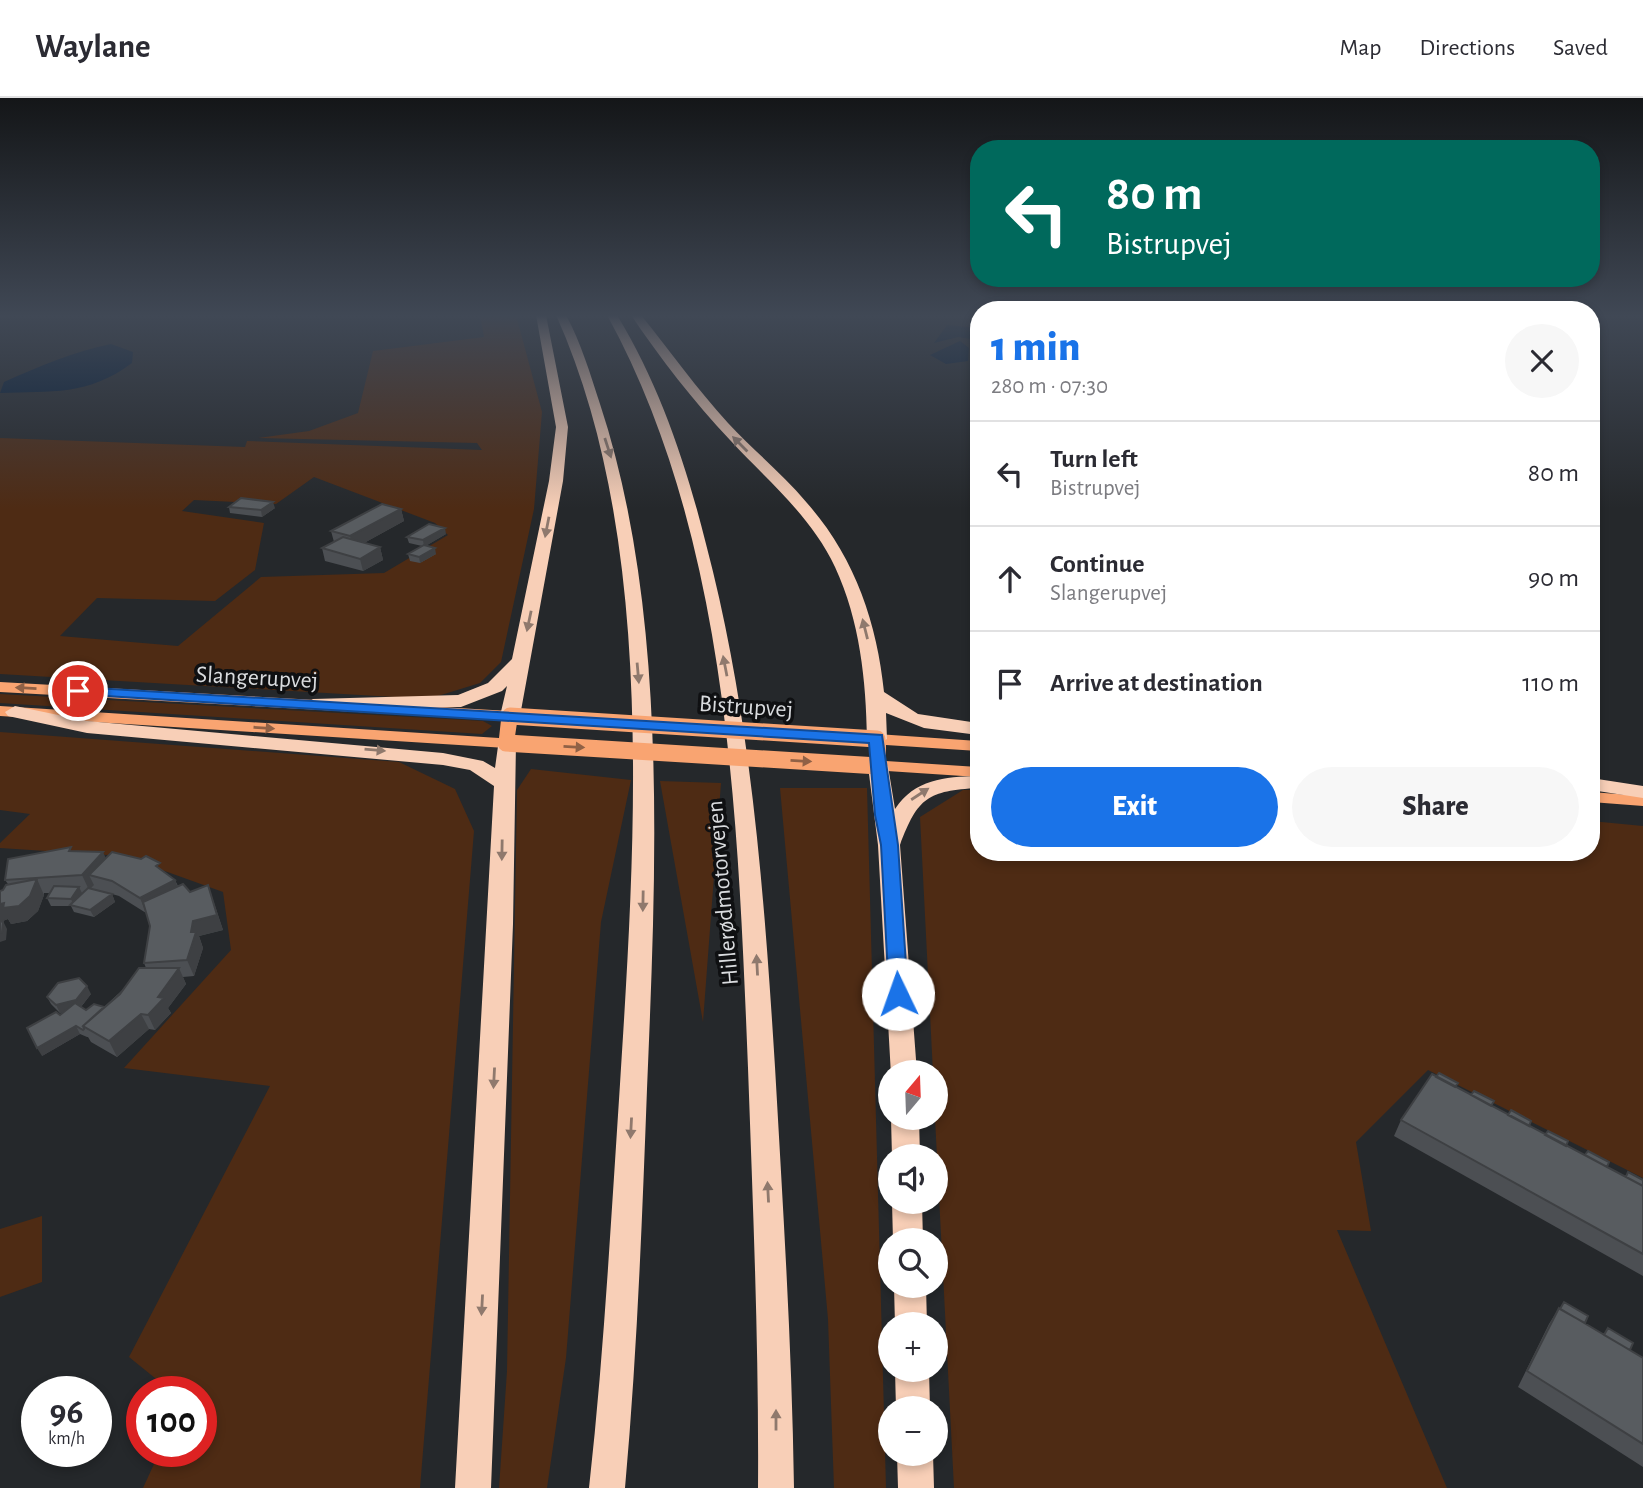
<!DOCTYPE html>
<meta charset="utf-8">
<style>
:root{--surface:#fff;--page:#f7f7f7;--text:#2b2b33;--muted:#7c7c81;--line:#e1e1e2;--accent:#1a73e8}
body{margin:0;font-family:"Alegreya Sans",sans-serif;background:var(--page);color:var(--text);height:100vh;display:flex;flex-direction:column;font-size:26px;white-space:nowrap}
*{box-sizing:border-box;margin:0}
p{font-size:23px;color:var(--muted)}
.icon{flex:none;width:38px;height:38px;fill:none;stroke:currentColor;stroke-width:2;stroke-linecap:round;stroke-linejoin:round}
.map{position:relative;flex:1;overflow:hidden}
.drawer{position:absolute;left:970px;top:203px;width:630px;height:560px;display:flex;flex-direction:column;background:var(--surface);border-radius:28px;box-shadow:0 4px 10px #0003}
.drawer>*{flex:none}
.guide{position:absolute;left:970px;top:42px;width:630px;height:147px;border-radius:28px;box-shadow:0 4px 10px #0003;background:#00695c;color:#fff;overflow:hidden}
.needle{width:46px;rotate:19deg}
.buttons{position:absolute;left:878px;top:962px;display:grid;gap:14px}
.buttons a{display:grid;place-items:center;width:70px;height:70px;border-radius:50%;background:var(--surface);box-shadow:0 4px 10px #0003;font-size:35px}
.speed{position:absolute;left:21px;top:1278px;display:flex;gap:14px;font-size:35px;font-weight:700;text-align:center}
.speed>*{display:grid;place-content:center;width:91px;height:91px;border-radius:50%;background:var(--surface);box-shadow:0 4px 10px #0003;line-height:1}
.speed small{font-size:18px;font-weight:400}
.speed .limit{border:10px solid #d22;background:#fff;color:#111}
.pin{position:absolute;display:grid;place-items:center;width:60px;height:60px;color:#fff;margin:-30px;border:4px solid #fff;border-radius:50%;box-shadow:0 2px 7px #0007}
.me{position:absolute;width:77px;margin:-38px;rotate:357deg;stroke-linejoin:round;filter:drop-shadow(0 0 5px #0008)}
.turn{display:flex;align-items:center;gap:24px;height:147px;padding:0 21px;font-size:32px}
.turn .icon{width:91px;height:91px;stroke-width:2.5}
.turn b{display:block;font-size:49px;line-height:60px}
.round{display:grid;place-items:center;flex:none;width:74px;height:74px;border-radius:37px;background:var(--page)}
.overview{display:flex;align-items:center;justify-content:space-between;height:119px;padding:0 21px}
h1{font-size:42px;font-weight:800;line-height:52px;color:var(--accent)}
.primary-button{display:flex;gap:14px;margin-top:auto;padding:14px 21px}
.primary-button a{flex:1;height:80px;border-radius:42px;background:var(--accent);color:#fff;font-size:28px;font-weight:800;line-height:80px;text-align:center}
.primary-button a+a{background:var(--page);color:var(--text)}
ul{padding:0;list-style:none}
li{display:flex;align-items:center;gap:21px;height:105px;padding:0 21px;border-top:2px solid var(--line)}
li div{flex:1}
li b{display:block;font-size:26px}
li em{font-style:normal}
header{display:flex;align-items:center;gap:42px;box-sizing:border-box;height:98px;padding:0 35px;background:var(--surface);border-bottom:2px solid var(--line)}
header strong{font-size:33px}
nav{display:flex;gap:38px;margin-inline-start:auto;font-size:24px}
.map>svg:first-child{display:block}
</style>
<header>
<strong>Waylane</strong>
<nav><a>Map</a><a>Directions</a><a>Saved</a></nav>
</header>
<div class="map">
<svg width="1643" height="1390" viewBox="0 0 1643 1390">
<rect width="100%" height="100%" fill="#25282b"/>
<!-- green -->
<path fill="#4e2b14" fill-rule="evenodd" d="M 480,217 L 516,217 L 542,314 L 534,411 L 501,564 L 480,585 L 428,601 L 0,576 L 0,340 L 245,349 L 247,343 L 482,352 L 477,345 L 258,340 L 309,333 L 358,315 L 373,253 L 484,239 ZM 314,379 L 435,425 L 448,437 L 384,475 L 261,479 L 178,548 L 60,538 L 97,500 L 215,503 L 255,472 L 264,425 L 182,413 L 194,402 L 276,406 Z
M 0,596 L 483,623 L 492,628 L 482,636 L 0,605 Z
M 0,634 L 399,664 L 455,691 L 474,733 L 420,1390 L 143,1390 L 160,1353 L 201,1353 L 201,1293 L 171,1293 L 129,1259 L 270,988 L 124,970 L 231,852 L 223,794 L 123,758 L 0,750 L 0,745 L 30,716 L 0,712 Z
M 531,671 L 631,682 L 601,824 L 566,1260 L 547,1390 L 499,1390 L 507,1273 L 517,692 Z
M 660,683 L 721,685 L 703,924 Z
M 780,690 L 867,690 L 886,1390 L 834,1390 L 828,1221 Z
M 963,692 L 978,692 L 978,754 L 1591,754 L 1591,723 L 1643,728 L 1643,1080 L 1428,972 L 1356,1044 L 1371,1133 L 1337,1132 L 1447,1390 L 954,1390 L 935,1020 L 936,975 L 933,975 L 920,719 Z
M 42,1118 L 42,1184 L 0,1199 L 0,1131 Z"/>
<!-- water -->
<path fill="#001935" d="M 947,227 L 978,230 L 978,242 L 958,239 L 934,245 Z
M 960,243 L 969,250 L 968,263 L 946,266 L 930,257 Z
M 111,246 L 133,254 L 132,265 C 88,298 51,293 0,295 L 4,284 C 40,268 73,254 111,246 Z"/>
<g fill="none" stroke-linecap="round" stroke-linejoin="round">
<!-- major -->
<path fill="#f9a471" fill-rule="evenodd" d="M 0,584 L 510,613 L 518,618 L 514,645 L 506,650 L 0,618 L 0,608 L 499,640 L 501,622 L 0,594 Z
M 877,636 L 978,643 L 978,653 L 886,647 L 886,663 L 978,669 L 978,679 L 872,672 L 869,641 Z
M 1591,694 L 1643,698 L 1643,708 L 1591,704 Z"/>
<!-- highway -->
<path fill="#f8cfb7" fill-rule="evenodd" d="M 536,217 L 546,217 L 568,329 L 563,383 L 520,618 L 510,624 L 500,618 L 507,588 L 502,593 L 461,609 L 306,611 L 303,607 L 313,601 L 458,597 L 488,585 L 512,561 L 549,383 L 556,329 Z
M 556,217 L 566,217 C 581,245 590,275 600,306 C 669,515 656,772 647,991 C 642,1125 637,1257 625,1390 L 589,1390 C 604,1256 611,1121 620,986 C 635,746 657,441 556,217 Z
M 607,217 L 617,217 C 660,288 686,366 706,446 C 751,617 764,793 775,969 C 783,1110 792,1250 794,1390 L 758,1390 C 759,1250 753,1110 748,970 C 738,722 729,439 607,217 Z
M 631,217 L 641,217 C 670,253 697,291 728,325 C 754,353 783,376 807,405 C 854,458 877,524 884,594 L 918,616 L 978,625 L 978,637 L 924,630 L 886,615 L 887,641 L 877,647 L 870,645 L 867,641 C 866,582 860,523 835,469 C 811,418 768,383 730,342 C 694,304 660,260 631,217 Z
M 15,608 L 87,623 L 443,655 L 483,663 L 495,670 L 499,641 L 506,639 L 516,645 L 513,826 L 491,1390 L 455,1390 L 494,688 L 470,672 L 443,667 L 87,635 L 8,618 L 5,614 Z
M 878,662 L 888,668 L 895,711 C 915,681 944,679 978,678 L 978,690 C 928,693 918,699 900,747 L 917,975 L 891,975 L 891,977 L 878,747 L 868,668 Z
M 1591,680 L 1643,688 L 1643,700 L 1591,692 Z
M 891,1020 L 919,1020 L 920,1059 L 892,1059 Z
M 892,1104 L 922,1104 L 923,1143 L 893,1143 Z
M 894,1188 L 926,1188 L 927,1227 L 895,1227 Z
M 895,1272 L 929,1272 L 930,1311 L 896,1311 Z
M 897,1356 L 933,1356 L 934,1390 L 898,1390 Z"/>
<!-- major-bridge -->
<path stroke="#f9a471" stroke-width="17" d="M 510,618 L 877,641
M 506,645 L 878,668"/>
</g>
<!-- wall -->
<path fill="#4c4f53" d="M 229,409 L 275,410 L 262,419 L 230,415 Z
M 401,411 L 404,423 L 364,445 L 380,449 L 383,462 L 363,473 L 325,463 L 322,450 L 334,444 L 331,433 Z
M 446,436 L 427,447 L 436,456 L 420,465 L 410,463 L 408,456 L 422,448 L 409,445 L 407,439 Z
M 73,754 L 163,774 L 175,782 L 178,788 L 190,794 L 208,787 L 223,832 L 199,838 L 203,850 L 194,878 L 183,879 L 186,886 L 168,910 L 171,915 L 155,932 L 149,931 L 117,959 L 91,944 L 88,939 L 87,939 L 80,936 L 42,958 L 60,917 L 63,914 L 60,915 L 51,906 L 47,899 L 91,896 L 81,909 L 86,912 L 104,909 L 146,870 L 144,865 L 150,828 L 146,815 L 119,798 L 112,796 L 115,804 L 94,819 L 74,814 L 71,808 L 51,808 L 47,800 L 50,795 L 44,795 L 44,797 L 38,813 L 27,823 L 11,826 L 8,821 L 0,824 L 3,792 L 8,786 L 5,782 Z
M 1436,979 L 1458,985 L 1456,989 L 1625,1079 L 1643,1082 L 1643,1178 L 1394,1038 L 1401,1022 Z
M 1564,1204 L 1585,1225 L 1604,1237 L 1608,1230 L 1630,1252 L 1643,1260 L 1643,1369 L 1518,1289 L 1549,1226 L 1559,1210 L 1560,1211 Z"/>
<!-- shaded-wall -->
<path fill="#3e4043" d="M 0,217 L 23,217 L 0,219 Z
M 273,404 L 275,410 L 262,419 L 261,412 Z
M 401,411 L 404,423 L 353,451 L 350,438 Z
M 445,430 L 446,436 L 424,449 L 423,442 Z
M 380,449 L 383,462 L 363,473 L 360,461 Z
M 435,450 L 436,456 L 420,465 L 419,459 Z
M 103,754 L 110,769 L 89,777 L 94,787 L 89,792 L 82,777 Z
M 37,781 L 44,797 L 38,813 L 27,823 L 11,826 L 8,821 L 0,824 L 0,806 Z
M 175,782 L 181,798 L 146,815 L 140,800 Z
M 208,787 L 223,832 L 199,838 L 203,850 L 194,878 L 187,862 L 193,823 Z
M 79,789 L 83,797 L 74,808 L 71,801 Z
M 112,796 L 115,804 L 94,819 L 90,812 Z
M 3,823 L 7,831 L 6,842 L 0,844 L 0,835 Z
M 179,870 L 186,886 L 168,910 L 171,915 L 155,932 L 148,917 L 158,899 Z
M 87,888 L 91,896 L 80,910 L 60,915 L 56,907 Z
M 141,916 L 149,931 L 117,959 L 109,943 Z
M 76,928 L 80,936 L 42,958 L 37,950 Z"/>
<!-- building -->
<path fill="#585c60" stroke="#3e4043" stroke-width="2" d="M 241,400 L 273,404 L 261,412 L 229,409 Z
M 382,406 L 401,411 L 350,438 L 331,433 Z
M 429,426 L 445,430 L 423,442 L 407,439 Z
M 343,439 L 380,449 L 360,461 L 322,450 Z
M 424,447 L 435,450 L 419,459 L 408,456 Z
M 71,749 L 69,753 L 103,754 L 82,777 L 5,782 L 8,761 Z
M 112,754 L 141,761 L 146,758 L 160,765 L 156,768 L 175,782 L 140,800 L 112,783 L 89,777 Z
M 37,781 L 30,798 L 19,808 L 3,810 L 4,805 L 0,806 L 0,793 L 3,792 L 6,787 Z
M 183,786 L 190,794 L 208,787 L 217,817 L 193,823 L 191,834 L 196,834 L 187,862 L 144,865 L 150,828 L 143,804 Z
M 54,788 L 79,789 L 71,801 L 47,800 Z
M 88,790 L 112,796 L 90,812 L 70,807 Z
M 3,823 L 2,834 L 0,835 L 0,824 Z
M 139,870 L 179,870 L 158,899 L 164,900 L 148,917 L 141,916 L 109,943 L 83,928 L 120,896 Z
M 79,880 L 87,888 L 76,902 L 56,907 L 47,899 L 58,885 Z
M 75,905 L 86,912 L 94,906 L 104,909 L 83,928 L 84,931 L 83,932 L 76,928 L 37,950 L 27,930 L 56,914 L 60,917 Z
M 1439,975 L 1458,985 L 1455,989 L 1436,979 Z
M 1432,976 L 1643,1088 L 1643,1156 L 1401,1022 Z
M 1474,993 L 1494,1003 L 1491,1008 L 1471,997 Z
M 1511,1012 L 1531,1023 L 1529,1028 L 1508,1017 Z
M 1548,1033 L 1568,1043 L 1566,1048 L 1545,1037 Z
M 1588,1053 L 1609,1064 L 1607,1069 L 1585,1057 Z
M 1628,1074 L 1643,1082 L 1643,1088 L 1626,1079 Z
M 1564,1204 L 1588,1218 L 1585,1225 L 1560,1211 Z
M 1559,1210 L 1643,1260 L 1643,1346 L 1527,1273 Z
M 1608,1230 L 1633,1245 L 1630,1252 L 1604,1237 Z"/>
<!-- one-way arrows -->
<defs><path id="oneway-solid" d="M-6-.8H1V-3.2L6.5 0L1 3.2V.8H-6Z" transform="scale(1.75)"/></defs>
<g fill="#8f796d">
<use href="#oneway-solid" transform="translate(740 346) rotate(-135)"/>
<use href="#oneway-solid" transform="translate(608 350) rotate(72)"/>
<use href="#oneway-solid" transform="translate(547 429) rotate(101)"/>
<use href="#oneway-solid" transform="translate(529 523) rotate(102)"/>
<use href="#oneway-solid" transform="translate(865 531) rotate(-104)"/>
<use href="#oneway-solid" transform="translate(725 568) rotate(-101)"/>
<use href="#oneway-solid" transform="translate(638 575) rotate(85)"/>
<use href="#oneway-solid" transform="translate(375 652) rotate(5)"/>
<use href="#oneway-solid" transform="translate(920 696) rotate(-33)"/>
<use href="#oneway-solid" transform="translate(502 752) rotate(91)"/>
<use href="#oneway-solid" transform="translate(643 803) rotate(91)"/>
<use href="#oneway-solid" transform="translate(757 867) rotate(-93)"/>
<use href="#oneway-solid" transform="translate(494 980) rotate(93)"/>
<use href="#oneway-solid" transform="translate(631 1030) rotate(93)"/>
<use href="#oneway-solid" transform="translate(768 1094) rotate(-93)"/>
<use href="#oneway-solid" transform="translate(482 1207) rotate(93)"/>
<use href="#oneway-solid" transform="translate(776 1322) rotate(-90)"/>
</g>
<g fill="#906146">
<use href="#oneway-solid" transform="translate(26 590) rotate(-177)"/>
<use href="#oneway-solid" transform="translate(264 630) rotate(4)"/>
<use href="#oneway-solid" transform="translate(574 649) rotate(3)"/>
<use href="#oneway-solid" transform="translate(801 663) rotate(3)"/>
</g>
<!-- sky -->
<linearGradient id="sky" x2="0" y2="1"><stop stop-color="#141618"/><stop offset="0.53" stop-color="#404855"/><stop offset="1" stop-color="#404855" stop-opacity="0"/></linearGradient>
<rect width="1643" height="411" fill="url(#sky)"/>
<!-- route -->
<path fill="#1a73e8" stroke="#114b97" stroke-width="2" d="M 78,589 L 882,637 L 898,747 L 908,896 L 898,903 L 889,896 L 881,747 L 875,717 L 869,645 L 73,596 L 71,593 Z"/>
<g text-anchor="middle" stroke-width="7" stroke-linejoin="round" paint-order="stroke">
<!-- street labels -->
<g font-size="24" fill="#d9dbde" stroke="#0f1012">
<text transform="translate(257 579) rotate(3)" y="8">Slangerupvej</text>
<text transform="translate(746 608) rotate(4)" y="8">Bistrupvej</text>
<text transform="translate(722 795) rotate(-95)" y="8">Hillerødmotorvejen</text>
</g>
</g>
</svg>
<div class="buttons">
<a><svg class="needle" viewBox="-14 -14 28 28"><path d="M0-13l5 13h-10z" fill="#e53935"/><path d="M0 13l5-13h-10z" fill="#7c7c81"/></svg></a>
<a><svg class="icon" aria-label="sound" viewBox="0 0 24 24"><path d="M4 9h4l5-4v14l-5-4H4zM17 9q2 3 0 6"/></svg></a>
<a><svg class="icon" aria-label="search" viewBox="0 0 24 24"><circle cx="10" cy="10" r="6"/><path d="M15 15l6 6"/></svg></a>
<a>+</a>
<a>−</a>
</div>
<div class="speed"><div>96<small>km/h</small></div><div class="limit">100</div></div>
<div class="pin" style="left:78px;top:593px;background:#d93025"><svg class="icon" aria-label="arrive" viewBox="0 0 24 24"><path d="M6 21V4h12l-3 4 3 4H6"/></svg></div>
<svg class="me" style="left:898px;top:896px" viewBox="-20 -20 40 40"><circle r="19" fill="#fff"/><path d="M0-13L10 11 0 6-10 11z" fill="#1a73e8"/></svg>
<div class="guide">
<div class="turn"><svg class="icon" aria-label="left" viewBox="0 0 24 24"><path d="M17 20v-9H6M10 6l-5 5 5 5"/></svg><div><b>80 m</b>Bistrupvej</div></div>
</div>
<section class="drawer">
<div class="overview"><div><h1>1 min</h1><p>280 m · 07:30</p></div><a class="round"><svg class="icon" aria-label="close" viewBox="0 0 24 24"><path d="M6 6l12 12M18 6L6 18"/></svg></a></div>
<ul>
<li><svg class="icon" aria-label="left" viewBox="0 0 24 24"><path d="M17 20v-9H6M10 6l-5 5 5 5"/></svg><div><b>Turn left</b><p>Bistrupvej</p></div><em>80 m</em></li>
<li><svg class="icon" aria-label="ahead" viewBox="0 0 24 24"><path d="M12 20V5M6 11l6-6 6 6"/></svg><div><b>Continue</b><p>Slangerupvej</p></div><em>90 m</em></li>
<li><svg class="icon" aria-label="arrive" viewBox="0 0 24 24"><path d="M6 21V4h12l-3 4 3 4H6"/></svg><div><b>Arrive at destination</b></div><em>110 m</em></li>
</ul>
<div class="primary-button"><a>Exit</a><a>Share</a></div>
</section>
</div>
